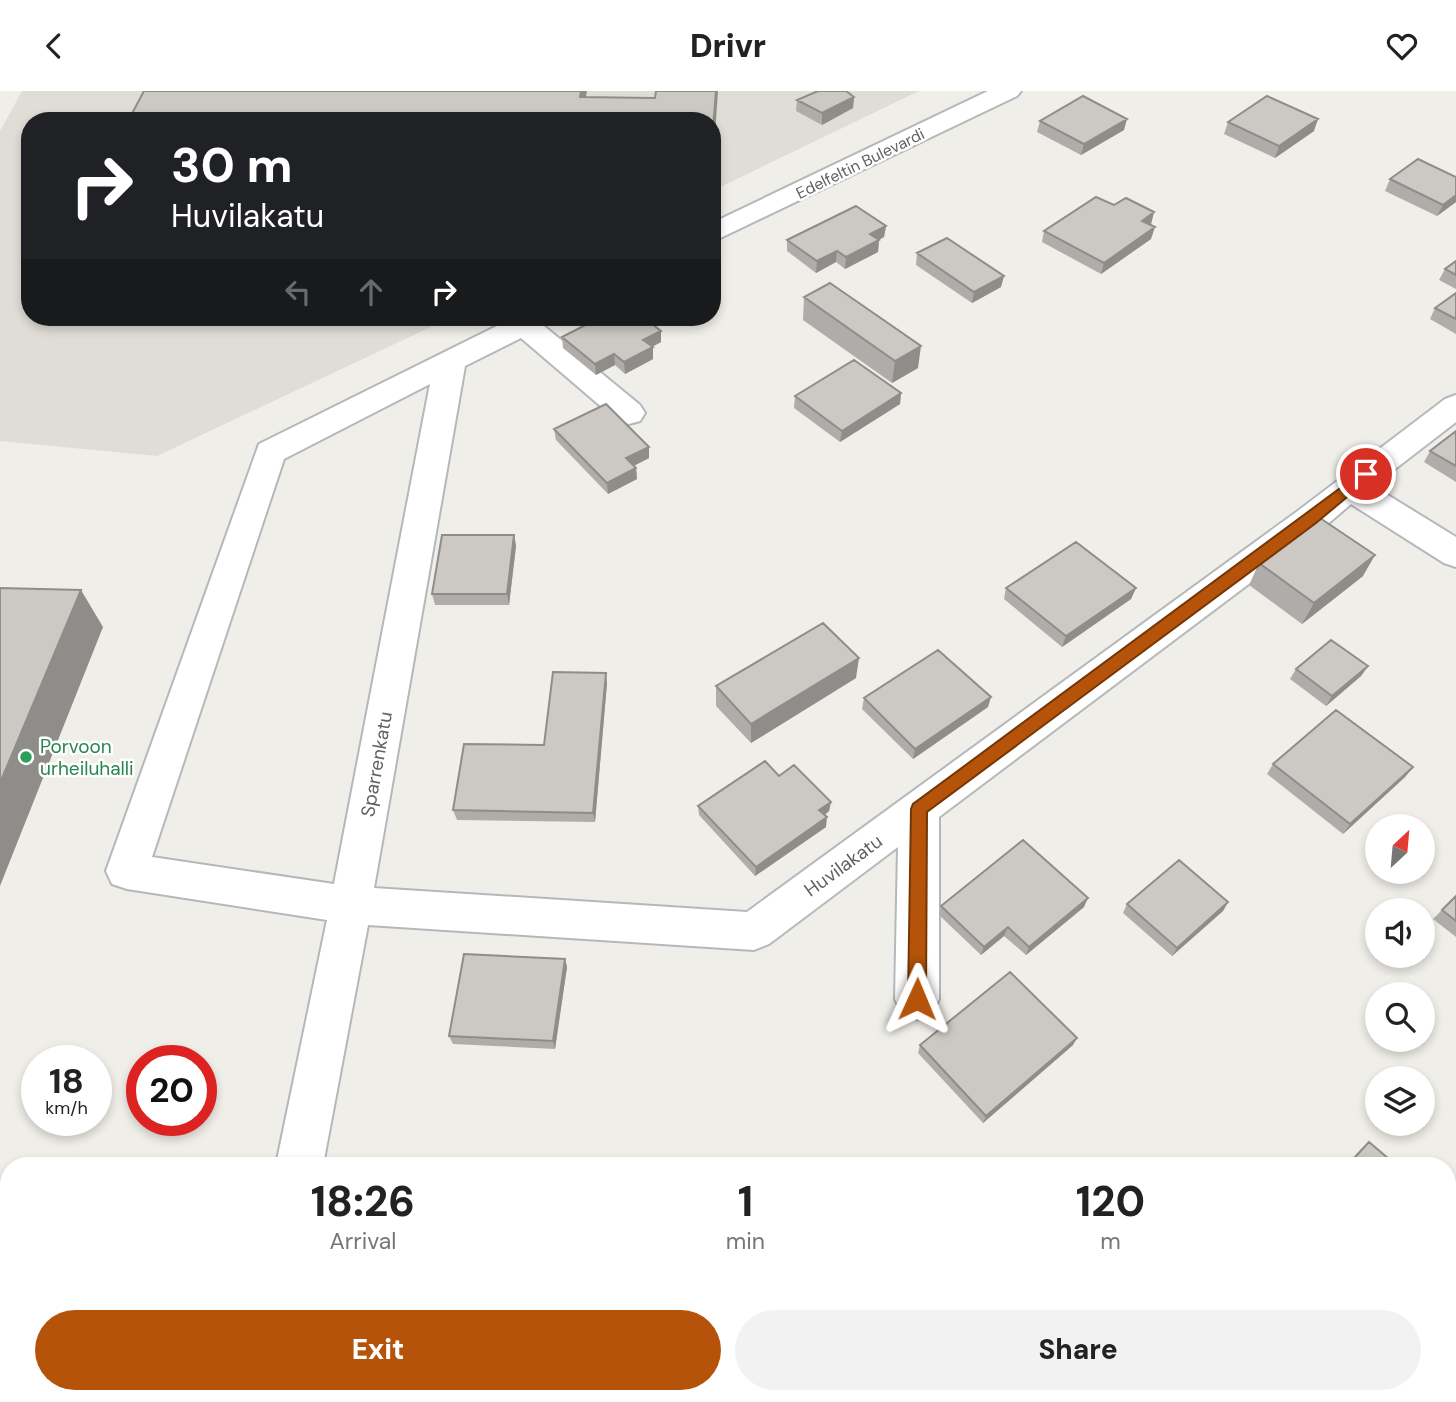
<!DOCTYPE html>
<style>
:root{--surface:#fff;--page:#f2f2f2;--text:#222;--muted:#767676;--accent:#b45309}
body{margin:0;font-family:"DM Sans",sans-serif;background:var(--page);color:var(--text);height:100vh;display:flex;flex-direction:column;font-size:26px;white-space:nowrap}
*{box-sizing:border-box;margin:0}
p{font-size:23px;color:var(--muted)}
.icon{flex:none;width:38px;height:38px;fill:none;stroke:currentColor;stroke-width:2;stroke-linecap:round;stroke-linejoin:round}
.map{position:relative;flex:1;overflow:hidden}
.side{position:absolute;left:0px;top:1066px;width:1456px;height:247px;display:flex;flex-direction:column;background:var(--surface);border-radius:28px 28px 0 0;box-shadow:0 4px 10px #0003}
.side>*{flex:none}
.top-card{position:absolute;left:21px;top:21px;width:700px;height:214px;border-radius:28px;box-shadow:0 4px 10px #0003;background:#202124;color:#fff;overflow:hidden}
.needle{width:46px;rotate:26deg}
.tools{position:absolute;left:1365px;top:723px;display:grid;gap:14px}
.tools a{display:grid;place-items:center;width:70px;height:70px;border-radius:50%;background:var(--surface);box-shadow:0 4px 10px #0003;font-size:35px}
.speed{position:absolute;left:21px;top:954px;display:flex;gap:14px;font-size:35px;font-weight:700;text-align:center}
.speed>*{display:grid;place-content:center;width:91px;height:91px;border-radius:50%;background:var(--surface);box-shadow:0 4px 10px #0003;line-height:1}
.speed small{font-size:18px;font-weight:400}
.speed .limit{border:10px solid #d22;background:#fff;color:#111}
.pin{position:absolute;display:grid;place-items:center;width:60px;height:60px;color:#fff;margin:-30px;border:4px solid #fff;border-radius:50%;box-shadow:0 2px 7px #0007}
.me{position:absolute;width:77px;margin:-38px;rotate:1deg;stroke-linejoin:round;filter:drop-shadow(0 0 5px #0008)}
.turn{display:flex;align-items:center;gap:24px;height:147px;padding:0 35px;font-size:32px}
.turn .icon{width:91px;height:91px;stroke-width:2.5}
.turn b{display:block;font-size:49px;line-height:60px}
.lanes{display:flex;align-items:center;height:66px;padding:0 35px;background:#0003;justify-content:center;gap:35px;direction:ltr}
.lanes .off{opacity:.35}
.eta{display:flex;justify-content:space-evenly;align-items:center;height:119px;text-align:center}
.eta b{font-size:42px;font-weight:800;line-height:49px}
.button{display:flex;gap:14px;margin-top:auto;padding:14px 35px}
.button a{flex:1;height:80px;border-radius:42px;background:var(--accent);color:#fff;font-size:28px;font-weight:800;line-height:80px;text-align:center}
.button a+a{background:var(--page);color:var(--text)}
header{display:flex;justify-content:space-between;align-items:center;height:91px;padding:0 35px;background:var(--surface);font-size:32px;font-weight:800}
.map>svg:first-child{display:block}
</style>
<header><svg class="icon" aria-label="back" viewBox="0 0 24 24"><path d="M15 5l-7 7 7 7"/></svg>Drivr<svg class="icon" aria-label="heart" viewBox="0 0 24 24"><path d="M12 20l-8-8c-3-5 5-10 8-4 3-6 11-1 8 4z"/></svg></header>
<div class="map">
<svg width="1456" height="1311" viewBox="0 0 1456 1311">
<rect width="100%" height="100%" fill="#f0eee8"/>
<!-- education -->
<path fill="#e0ddd6" d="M 22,0 L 919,0 L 712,100 L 712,30 L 30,30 L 30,226 L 452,226 L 157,365 L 0,350 L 0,40 Z"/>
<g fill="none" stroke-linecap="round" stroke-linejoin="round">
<defs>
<path id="minor" d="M 988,0 L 1021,0 L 1017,5 L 712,151 L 712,132 Z
M 515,226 L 553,226 L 544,235 L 640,314 L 645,322 L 640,330 L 629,333 L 618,330 L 521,247 L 465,275 L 374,797 L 747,821 L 1299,419 L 1445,308 L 1456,304 L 1456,331 L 1373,395 L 1456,446 L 1456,476 L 1444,472 L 1351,413 L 1323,437 L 939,726 L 939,908 L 932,922 L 917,928 L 902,922 L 895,908 L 898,756 L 769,853 L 754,859 L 368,834 L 323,1074 L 276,1074 L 327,829 L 127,798 L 112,793 L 106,780 L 259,353 ZM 430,293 L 334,793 L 152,766 L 284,368 Z
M 227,1304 L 279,1304 L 277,1311 L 225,1311 Z"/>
</defs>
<!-- minor casing -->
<use href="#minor" stroke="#b5b8bb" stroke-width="4"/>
<!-- minor -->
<use href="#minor" fill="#fff" fill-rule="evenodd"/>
</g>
<!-- wall -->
<path fill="#afada9" d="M 854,6 L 853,17 L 822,34 L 796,20 L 797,9 Z
M 1040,30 L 1124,39 L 1081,64 L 1037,41 Z
M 1228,31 L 1314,40 L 1275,67 L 1224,43 Z
M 1456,86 L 1456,111 L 1437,125 L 1385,100 L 1390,88 Z
M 1114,114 L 1154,121 L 1151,133 L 1150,134 L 1151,148 L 1101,183 L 1042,151 L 1044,140 Z
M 886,135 L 884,146 L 879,149 L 878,161 L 845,178 L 836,171 L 816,182 L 787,160 L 787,149 Z
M 917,162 L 1001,196 L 972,212 L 916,174 Z
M 1456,170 L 1456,198 L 1439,189 L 1445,178 Z
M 1456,202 L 1456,243 L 1430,228 L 1435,217 Z
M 804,206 L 918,277 L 892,292 L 803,229 Z
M 661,240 L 661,251 L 652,256 L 653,268 L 625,283 L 615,274 L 596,284 L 563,257 L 562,246 Z
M 901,302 L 900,313 L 840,351 L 794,317 L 795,305 Z
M 554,338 L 649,367 L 634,375 L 636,377 L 637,388 L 608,403 L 556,349 Z
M 1456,340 L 1456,391 L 1424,371 L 1430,360 Z
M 514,444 L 516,455 L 509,514 L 435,514 L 432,503 Z
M 1259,472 L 1363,485 L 1302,533 L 1249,494 Z
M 1006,497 L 1136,497 L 1131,508 L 1062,556 L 1004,508 Z
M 1368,575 L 1361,585 L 1326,615 L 1290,588 L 1296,578 Z
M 856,587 L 751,652 L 716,615 L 716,595 Z
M 607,592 L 595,731 L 457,729 L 453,719 L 544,654 Z
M 864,607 L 988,616 L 913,668 L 862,618 Z
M 1273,673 L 1413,676 L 1405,686 L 1343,743 L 1267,683 Z
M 779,685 L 831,711 L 829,720 L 825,724 L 826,736 L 755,785 L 699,724 L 698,715 Z
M 1456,805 L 1456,846 L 1433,828 Z
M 1228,811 L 1223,820 L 1172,865 L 1123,822 L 1127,813 Z
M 941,815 L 1084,816 L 1026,864 L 1004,845 L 981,864 L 939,824 Z
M 565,868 L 567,876 L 555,958 L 453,953 L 449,945 Z
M 920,954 L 1073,954 L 983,1032 L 918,962 Z
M 1369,1051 L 1396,1074 L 1346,1074 L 1361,1058 Z
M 1284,1304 L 1447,1304 L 1446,1311 L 1291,1311 Z"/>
<!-- shaded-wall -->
<path fill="#8f8d89" d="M 581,0 L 587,0 L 582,27 L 580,6 Z
M 716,0 L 718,0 L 713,72 L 712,50 Z
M 854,6 L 853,17 L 822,34 L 822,22 Z
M 1127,28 L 1124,39 L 1081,64 L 1084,53 Z
M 1318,28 L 1314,40 L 1275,67 L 1279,55 Z
M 1456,104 L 1456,111 L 1437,125 L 1443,114 Z
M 1154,121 L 1151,133 L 1139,141 L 1142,130 Z
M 886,135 L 884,146 L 869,154 L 870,143 Z
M 1155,136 L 1151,148 L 1101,183 L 1104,172 Z
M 879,149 L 878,161 L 845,178 L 846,166 Z
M 837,160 L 836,171 L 816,182 L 817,170 Z
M 1004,185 L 1001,196 L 972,212 L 974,201 Z
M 661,240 L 661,251 L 644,260 L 643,249 Z
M 921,255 L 918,277 L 892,292 L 895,270 Z
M 653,256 L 653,268 L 625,283 L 624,271 Z
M 614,263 L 615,274 L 596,284 L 595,273 Z
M 901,302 L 900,313 L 840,351 L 842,340 Z
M 649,356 L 649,367 L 627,378 L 626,367 Z
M 636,377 L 637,388 L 608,403 L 607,392 Z
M 514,444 L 516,455 L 509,514 L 507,503 Z
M 1375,464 L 1363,485 L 1302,533 L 1314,512 Z
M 1136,497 L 1131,508 L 1062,556 L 1066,545 Z
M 81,499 L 103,536 L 0,795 L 0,692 Z
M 859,567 L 856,587 L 751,652 L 751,633 Z
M 1368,575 L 1361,585 L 1326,615 L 1332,605 Z
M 606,582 L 607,592 L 595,731 L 593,722 Z
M 991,606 L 988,616 L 913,668 L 915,658 Z
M 1413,676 L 1405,686 L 1343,743 L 1350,733 Z
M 831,711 L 829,720 L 818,729 L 819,719 Z
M 827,726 L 826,736 L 755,785 L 756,776 Z
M 1088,807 L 1084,816 L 1026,864 L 1029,856 Z
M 1228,811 L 1223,820 L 1172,865 L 1177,857 Z
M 1008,836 L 1004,845 L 981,864 L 984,856 Z
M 565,868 L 567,876 L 555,958 L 553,950 Z
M 1077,947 L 1073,954 L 983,1032 L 986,1025 Z"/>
<!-- building -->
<path fill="#ccc9c4" stroke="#8f8d89" stroke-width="2" d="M 144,0 L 581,0 L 580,6 L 655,7 L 656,0 L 716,0 L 712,50 L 712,30 L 128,30 Z
M 818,0 L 846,0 L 854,6 L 822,22 L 797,9 Z
M 1083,5 L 1127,28 L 1084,53 L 1040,30 Z
M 1267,5 L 1318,28 L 1279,55 L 1228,31 Z
M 1418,68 L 1456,86 L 1456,104 L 1443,114 L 1390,88 Z
M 1096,106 L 1114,114 L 1126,107 L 1154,121 L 1142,130 L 1155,136 L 1104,172 L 1044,140 Z
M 856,115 L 886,135 L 870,143 L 879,149 L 846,166 L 837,160 L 817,170 L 787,149 Z
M 947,147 L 1004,185 L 974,201 L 917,162 Z
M 1456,170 L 1456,184 L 1445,178 Z
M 830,192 L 921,255 L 895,270 L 804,206 Z
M 1456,202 L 1456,228 L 1435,217 Z
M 601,226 L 643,226 L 661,240 L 643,249 L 653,256 L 624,271 L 614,263 L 595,273 L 562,246 Z
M 854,269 L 901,302 L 842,340 L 795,305 Z
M 606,313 L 649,356 L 626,367 L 636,377 L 607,392 L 554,338 Z
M 1456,340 L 1456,375 L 1430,360 Z
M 1320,427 L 1375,464 L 1314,512 L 1259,472 Z
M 442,444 L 514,444 L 507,503 L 432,503 Z
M 1076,451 L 1136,497 L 1066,545 L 1006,497 Z
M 0,497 L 81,499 L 0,692 Z
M 823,532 L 859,567 L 751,633 L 716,595 Z
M 1331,549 L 1368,575 L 1332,605 L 1296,578 Z
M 938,559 L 991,606 L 915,658 L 864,607 Z
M 553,581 L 606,582 L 593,722 L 453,719 L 464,653 L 544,654 Z
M 1336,619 L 1413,676 L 1350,733 L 1273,673 Z
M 765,670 L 779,685 L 794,674 L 831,711 L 819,719 L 827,726 L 756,776 L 698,715 Z
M 1023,749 L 1088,807 L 1029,856 L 1008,836 L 984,856 L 941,815 Z
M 1179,769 L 1228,811 L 1177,857 L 1127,813 Z
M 1456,805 L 1456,830 L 1442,819 Z
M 464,863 L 565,868 L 553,950 L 449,945 Z
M 1010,881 L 1077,947 L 986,1025 L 920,954 Z
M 1369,1051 L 1396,1074 L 1348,1074 Z
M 1447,1292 L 1455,1300 L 1446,1311 L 1315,1311 L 1308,1304 L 1447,1304 Z"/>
<!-- route -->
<path fill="#b45309" stroke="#753606" stroke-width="2" d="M 1366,378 L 1371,380 L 1371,386 L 1316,432 L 927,721 L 926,908 L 923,914 L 917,916 L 911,914 L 908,908 L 911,718 L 913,713 Z"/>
<!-- markers -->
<circle fill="#2e9e5b" stroke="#fff" stroke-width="2.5" cx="26" cy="666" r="7"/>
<g text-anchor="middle" stroke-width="5" stroke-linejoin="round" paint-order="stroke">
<!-- far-street labels -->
<g font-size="16" fill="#5f6367" stroke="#fff">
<text transform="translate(860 72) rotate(-26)" y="6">Edelfeltin Bulevardi</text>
</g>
<!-- leisure labels -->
<g font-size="19" fill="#27864d" stroke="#fff" text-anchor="start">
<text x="40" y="662">Porvoon<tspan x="40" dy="22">urheiluhalli</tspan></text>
</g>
<!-- street labels -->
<g font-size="19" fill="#5f6367" stroke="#fff">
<text transform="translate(376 673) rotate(-80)" y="7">Sparrenkatu</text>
<text transform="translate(843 774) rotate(-36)" y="7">Huvilakatu</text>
</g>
</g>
</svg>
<div class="tools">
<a><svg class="needle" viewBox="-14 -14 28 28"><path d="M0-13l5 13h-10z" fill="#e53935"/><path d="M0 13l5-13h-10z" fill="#767676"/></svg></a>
<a><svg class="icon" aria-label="sound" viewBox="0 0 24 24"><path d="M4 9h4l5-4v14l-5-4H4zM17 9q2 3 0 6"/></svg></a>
<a><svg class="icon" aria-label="search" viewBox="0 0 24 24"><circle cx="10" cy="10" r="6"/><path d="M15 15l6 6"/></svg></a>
<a><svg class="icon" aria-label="layers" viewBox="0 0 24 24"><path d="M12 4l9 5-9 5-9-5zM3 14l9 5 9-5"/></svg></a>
</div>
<div class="speed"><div>18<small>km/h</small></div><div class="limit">20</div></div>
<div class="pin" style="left:1366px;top:383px;background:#d93025"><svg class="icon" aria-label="arrive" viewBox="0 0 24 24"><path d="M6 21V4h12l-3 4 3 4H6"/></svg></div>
<svg class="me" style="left:917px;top:908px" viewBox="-20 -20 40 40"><path d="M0-17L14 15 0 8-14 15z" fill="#b45309" stroke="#fff" stroke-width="4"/></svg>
<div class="top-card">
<div class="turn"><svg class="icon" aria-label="right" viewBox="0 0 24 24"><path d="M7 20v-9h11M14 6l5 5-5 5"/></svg><div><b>30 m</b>Huvilakatu</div></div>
<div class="lanes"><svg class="icon off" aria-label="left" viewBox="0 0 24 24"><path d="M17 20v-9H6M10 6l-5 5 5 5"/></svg><svg class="icon off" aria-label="ahead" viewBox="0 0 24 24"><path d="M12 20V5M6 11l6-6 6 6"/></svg><svg class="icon" aria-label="right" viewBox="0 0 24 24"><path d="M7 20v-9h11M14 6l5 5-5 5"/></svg></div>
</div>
<section class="side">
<div class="eta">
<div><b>18:26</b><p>Arrival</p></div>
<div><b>1</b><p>min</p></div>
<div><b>120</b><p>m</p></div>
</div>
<div class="button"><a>Exit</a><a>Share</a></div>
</section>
</div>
